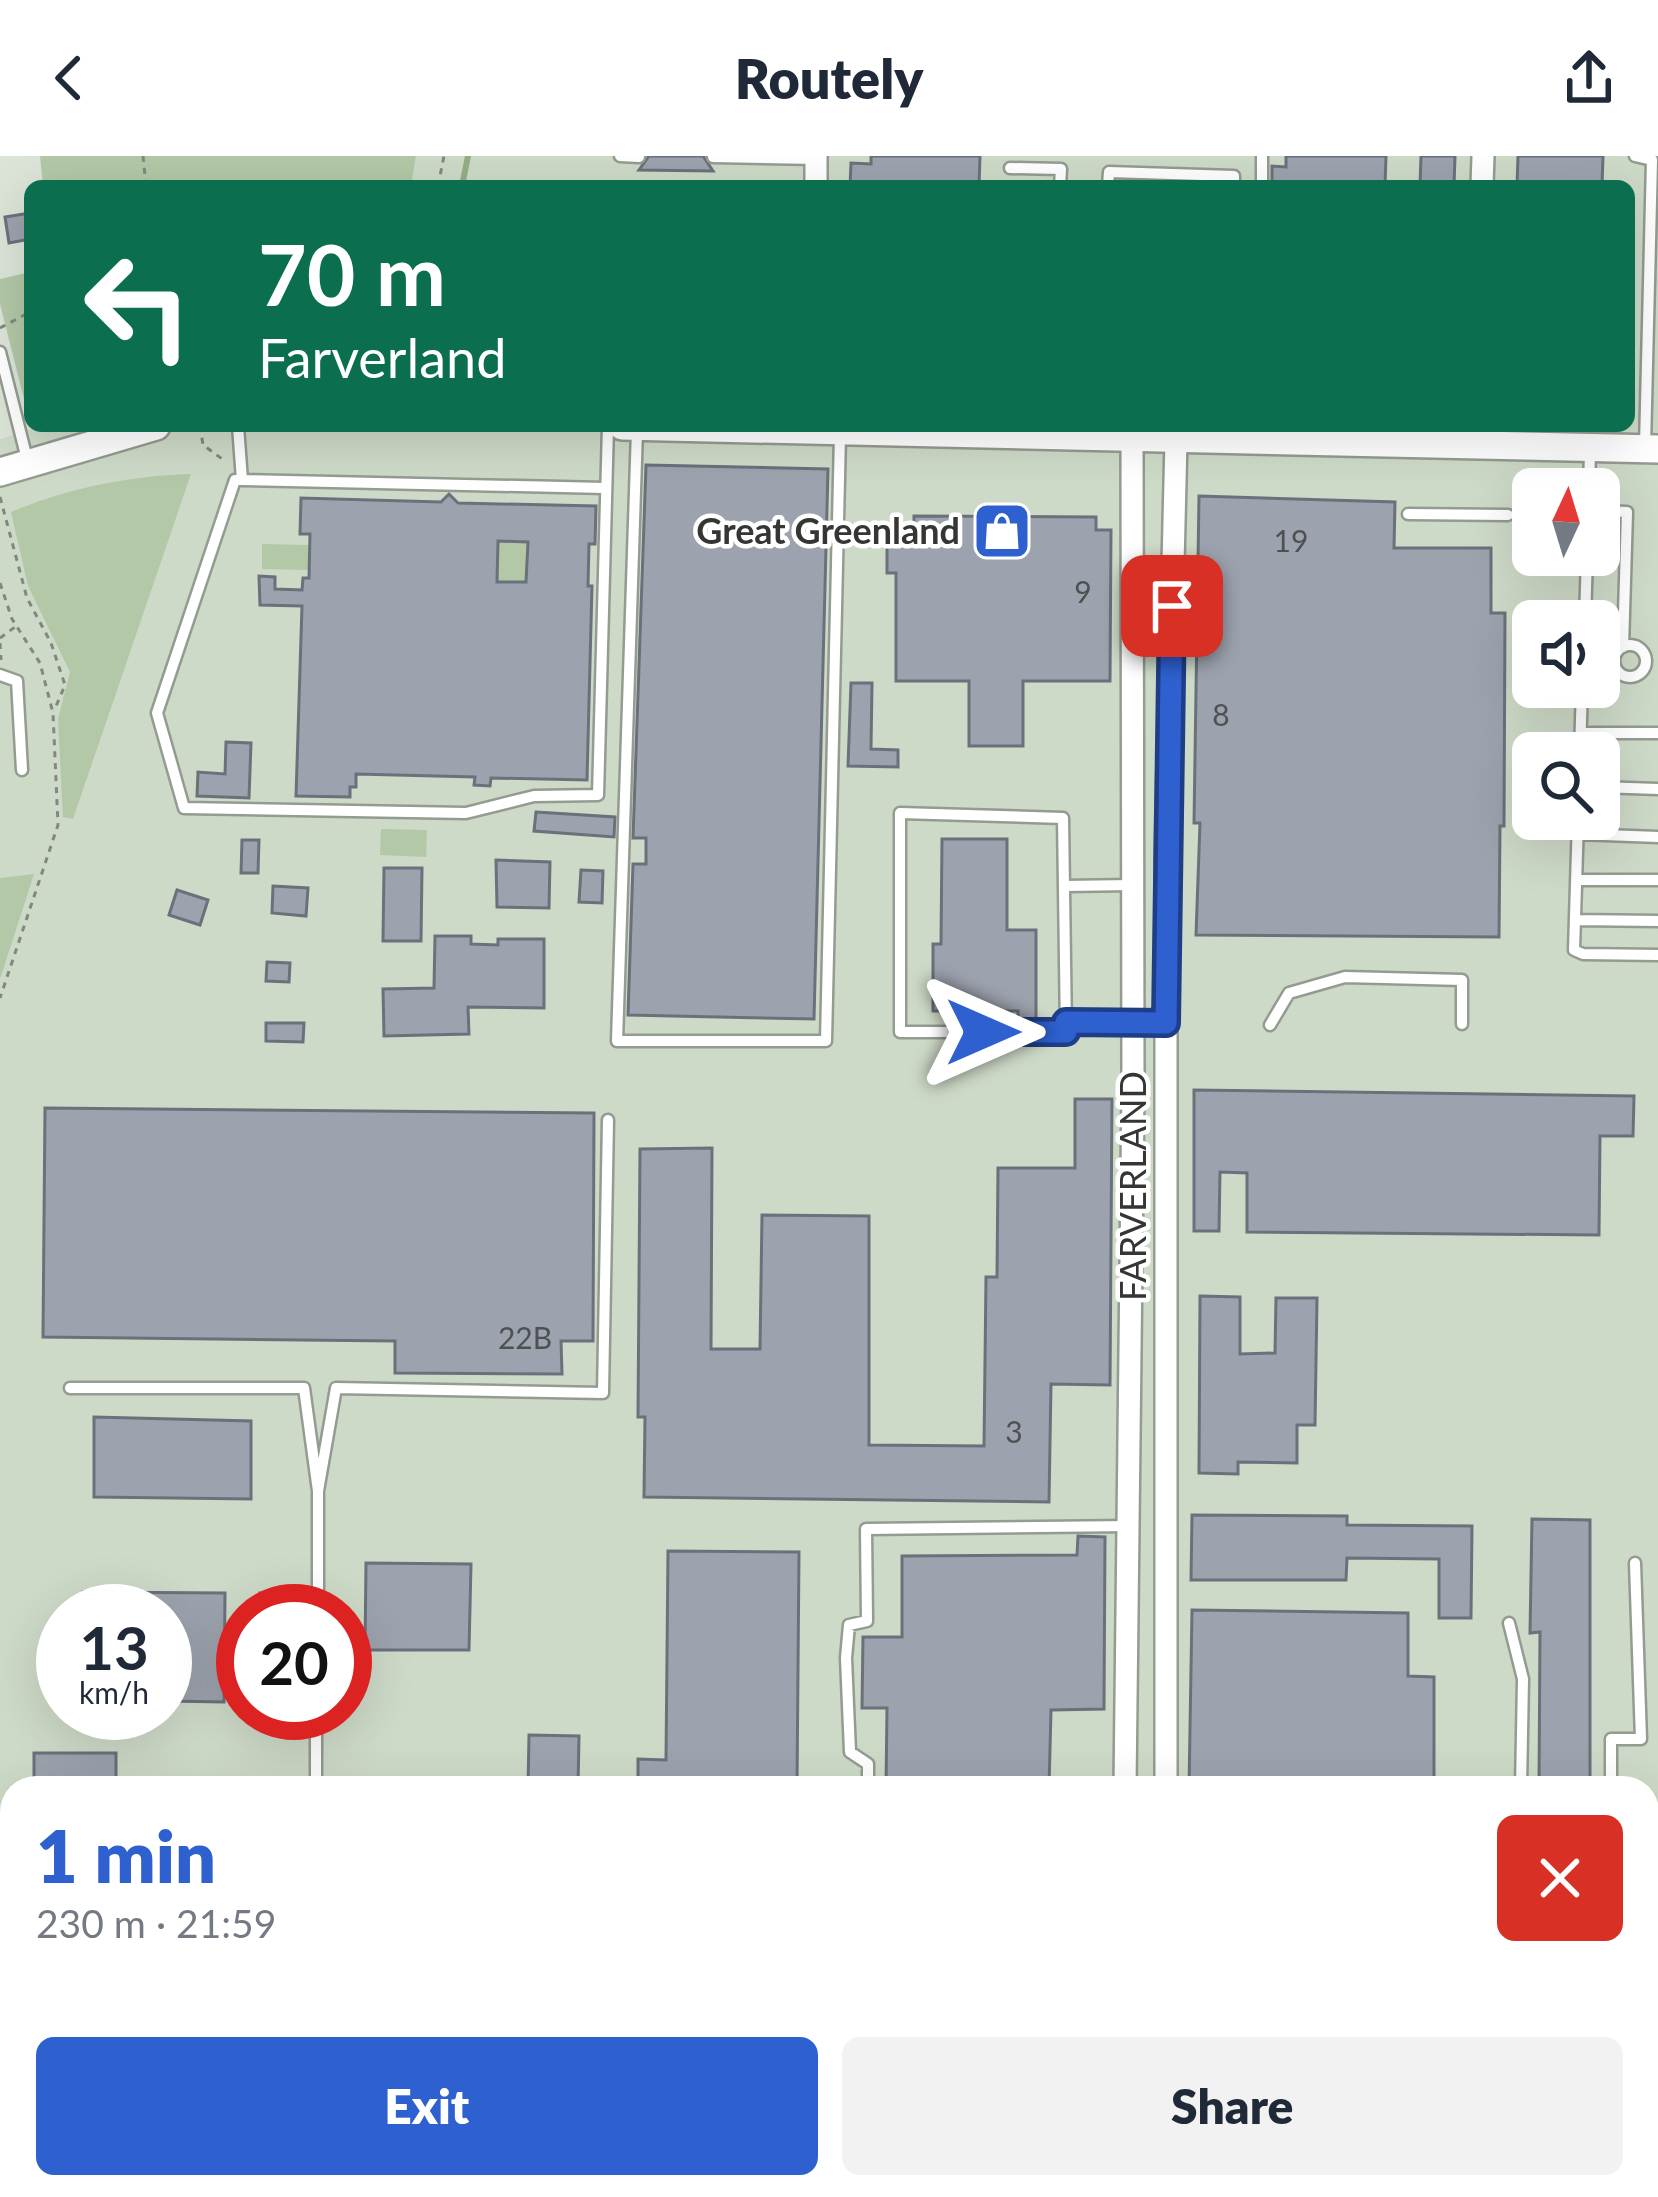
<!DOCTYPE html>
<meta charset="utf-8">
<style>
:root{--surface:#fff;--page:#f2f2f3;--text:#1f2937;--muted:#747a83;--accent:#2e60cf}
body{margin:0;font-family:Lato,sans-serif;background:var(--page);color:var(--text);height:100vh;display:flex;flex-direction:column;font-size:45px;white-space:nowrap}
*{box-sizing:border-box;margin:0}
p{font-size:39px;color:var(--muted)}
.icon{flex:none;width:66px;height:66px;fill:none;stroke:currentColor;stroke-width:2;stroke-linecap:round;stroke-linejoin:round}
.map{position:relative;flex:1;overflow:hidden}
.details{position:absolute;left:0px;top:1620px;width:1659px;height:423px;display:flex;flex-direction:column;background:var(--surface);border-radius:36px 36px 0 0;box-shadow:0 12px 48px #0002}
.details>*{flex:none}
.top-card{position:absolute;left:24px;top:24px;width:1611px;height:252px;border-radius:18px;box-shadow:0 12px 48px #0002;background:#0b6e4f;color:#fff;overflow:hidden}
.needle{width:78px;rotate:4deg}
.buttons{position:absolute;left:1512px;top:312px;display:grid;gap:24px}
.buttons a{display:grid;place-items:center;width:108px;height:108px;border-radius:18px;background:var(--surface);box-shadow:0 12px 48px #0002;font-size:60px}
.speed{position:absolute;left:36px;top:1428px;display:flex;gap:24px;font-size:60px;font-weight:700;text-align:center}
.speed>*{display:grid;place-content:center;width:156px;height:156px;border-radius:50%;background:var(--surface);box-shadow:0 12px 48px #0002;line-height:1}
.speed small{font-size:30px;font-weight:400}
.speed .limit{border:18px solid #d22;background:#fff;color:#111}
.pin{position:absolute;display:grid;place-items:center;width:102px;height:102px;color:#fff;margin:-51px;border-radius:24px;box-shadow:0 6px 18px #0006}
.me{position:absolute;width:132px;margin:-66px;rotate:90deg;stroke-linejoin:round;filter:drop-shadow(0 0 9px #0008)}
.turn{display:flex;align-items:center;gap:42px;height:252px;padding:0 36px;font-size:54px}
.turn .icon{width:156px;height:156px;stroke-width:2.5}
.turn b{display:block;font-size:84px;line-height:102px}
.round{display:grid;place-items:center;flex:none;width:126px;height:126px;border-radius:18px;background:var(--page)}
.overview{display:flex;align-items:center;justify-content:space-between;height:204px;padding:0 36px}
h1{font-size:72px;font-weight:800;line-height:90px;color:var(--accent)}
.button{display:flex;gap:24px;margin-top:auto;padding:24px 36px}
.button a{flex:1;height:138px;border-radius:18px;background:var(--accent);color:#fff;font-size:48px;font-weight:800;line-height:138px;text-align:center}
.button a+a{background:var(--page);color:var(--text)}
header{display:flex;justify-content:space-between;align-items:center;height:156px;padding:0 36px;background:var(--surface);font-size:54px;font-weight:800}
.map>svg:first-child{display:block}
</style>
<header><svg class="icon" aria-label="back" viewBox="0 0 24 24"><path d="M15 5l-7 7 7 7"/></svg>Routely<svg class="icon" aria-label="share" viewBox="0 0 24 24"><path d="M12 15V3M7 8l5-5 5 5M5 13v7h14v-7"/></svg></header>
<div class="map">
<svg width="1658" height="2041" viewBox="0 0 1658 2041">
<rect width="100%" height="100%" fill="#dce4d8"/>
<!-- built -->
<path fill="#cedac8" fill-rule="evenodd" d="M 416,0 L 1658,0 L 1658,2041 L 0,2041 L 0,283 L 43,270 L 1629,270 L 1629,30 L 411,30 ZM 1533,333 L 1599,333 L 1599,399 L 1533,399 ZM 1533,465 L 1599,465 L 1599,531 L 1533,531 ZM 1533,597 L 1599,597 L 1599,663 L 1533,663 ZM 63,1455 L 165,1455 L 165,1557 L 63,1557 ZM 243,1455 L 345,1455 L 345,1557 L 243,1557 ZM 12,1632 L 1647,1632 L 1647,2031 L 12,2031 Z"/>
<!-- green -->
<path fill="#b2c8a6" d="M 40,0 L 416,0 L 411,30 L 43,30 Z
M 30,116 L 30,267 L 0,148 L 0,123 Z
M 191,318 L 73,663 L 63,661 L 58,563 L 70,516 L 28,430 L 11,356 C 68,332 129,320 191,318 Z
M 476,384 L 528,386 L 526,426 L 475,425 Z
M 262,388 L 309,389 L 309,414 L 262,413 Z
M 381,673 L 427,674 L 426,701 L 380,699 Z
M 34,718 L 2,817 L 0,822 L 0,722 Z"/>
<!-- water -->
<path fill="#93af84" d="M 559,2031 L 693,2031 L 697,2041 L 561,2041 Z"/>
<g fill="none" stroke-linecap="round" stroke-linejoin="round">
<!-- stream -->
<path stroke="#93af84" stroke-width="6" d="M 462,30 L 468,0"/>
</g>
<!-- building -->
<path fill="#9da3ae" stroke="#6b717b" stroke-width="3" fill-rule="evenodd" d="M 649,0 L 703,0 L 713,15 L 639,14 Z
M 871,0 L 980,0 L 979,30 L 850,30 L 851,7 L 871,8 Z
M 1286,0 L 1386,0 L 1385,30 L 1272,30 L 1272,10 L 1286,11 Z
M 1421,0 L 1455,0 L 1454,30 L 1420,30 Z
M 1518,0 L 1603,0 L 1602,30 L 1517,30 Z
M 30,57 L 30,83 L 9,87 L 5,61 Z
M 646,309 L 828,313 L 814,863 L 628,859 L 633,708 L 646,708 L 646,682 L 633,682 Z
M 449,338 L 458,347 L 596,350 L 595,388 L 589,388 L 588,430 L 592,430 L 587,624 L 491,622 L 490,630 L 474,629 L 475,621 L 356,618 L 356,631 L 350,631 L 350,641 L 296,640 L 302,450 L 260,449 L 259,420 L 275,421 L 275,433 L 302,434 L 303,422 L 309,422 L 310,378 L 300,378 L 301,342 L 441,346 ZM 498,385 L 528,386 L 526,426 L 497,426 Z
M 1199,340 L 1395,346 L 1394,392 L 1491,392 L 1491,457 L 1505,457 L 1504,670 L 1500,670 L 1499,781 L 1196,779 L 1200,667 L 1194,667 Z
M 914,360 L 1096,361 L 1096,374 L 1111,374 L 1110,525 L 1023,525 L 1023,590 L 969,590 L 969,525 L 896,525 L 896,417 L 887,417 L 887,387 L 897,387 L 897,371 L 914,371 Z
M 851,527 L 872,527 L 871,593 L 898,594 L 898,611 L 848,610 Z
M 226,586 L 251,587 L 249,642 L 197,640 L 198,616 L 225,618 Z
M 536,656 L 615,661 L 614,681 L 534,675 Z
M 942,683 L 1007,683 L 1007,774 L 1036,774 L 1036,866 L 1018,866 L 1018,855 L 933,855 L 933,788 L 941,788 Z
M 242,684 L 259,684 L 258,717 L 241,717 Z
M 496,704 L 550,706 L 549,752 L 497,751 Z
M 384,712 L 422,712 L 421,785 L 383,785 Z
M 581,714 L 603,715 L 602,747 L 579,746 Z
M 273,730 L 308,732 L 306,760 L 272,757 Z
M 177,734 L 208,744 L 200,769 L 169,759 Z
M 435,780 L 471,780 L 471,788 L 498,789 L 498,783 L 544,783 L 544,852 L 468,851 L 469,878 L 384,880 L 383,833 L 434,832 Z
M 267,806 L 290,807 L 289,826 L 266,825 Z
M 266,867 L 304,867 L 303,886 L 266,885 Z
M 1194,934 L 1634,940 L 1633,980 L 1600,980 L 1599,1079 L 1247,1076 L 1247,1017 L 1220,1016 L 1219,1075 L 1194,1075 Z
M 1075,943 L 1112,943 L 1110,1229 L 1051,1228 L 1049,1346 L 644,1341 L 645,1261 L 638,1261 L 640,993 L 712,992 L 711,1193 L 760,1193 L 762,1059 L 869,1060 L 869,1289 L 984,1290 L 986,1121 L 997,1121 L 998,1012 L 1075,1012 Z
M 45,952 L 594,957 L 593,1185 L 561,1185 L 562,1218 L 395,1217 L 395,1185 L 43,1181 Z
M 1200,1140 L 1240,1141 L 1240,1198 L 1275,1197 L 1276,1142 L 1317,1142 L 1315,1269 L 1297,1269 L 1297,1307 L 1238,1306 L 1238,1318 L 1199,1317 Z
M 94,1261 L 251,1265 L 251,1343 L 94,1341 Z
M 1192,1359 L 1347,1360 L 1347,1369 L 1472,1370 L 1471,1462 L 1439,1462 L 1439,1403 L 1347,1402 L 1346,1424 L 1191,1424 Z
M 1532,1363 L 1590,1364 L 1590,1632 L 1539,1632 L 1540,1476 L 1530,1477 Z
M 1078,1380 L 1105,1381 L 1104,1553 L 1051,1554 L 1049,1632 L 886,1632 L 887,1552 L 862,1552 L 863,1481 L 902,1481 L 902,1400 L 1077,1399 Z
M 668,1395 L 799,1396 L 797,1632 L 638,1632 L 638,1603 L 666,1604 Z
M 366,1407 L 471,1408 L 469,1494 L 365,1494 Z
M 83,1436 L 225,1437 L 224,1546 L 165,1545 L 165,1455 L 83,1455 Z
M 260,1437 L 287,1438 L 287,1455 L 260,1455 Z
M 1192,1454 L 1408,1457 L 1408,1520 L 1434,1521 L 1434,1632 L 1189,1632 Z
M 529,1579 L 579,1580 L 578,1632 L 528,1632 Z
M 34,1597 L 116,1597 L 116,1632 L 34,1632 Z"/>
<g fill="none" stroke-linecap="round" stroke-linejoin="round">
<defs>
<path id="service" d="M 620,0 L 639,1
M 1635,0 L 1652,4 L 1645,290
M 713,1 L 816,3
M 1010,12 L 1061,13 L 1060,30
M 1108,30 L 1109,16 L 1234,20 L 1234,30
M 1262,30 L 1262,0
M 0,196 L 27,303
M 238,270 L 242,324 L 235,324 L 157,557 L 184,652 L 466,657 L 534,640 L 598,639 L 608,270
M 637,274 L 617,885 L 826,885 L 840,279
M 242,324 L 605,332
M 1589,333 L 1590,294
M 1599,355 L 1627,356 L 1623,491
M 1408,358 L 1508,359
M 1585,465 L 1587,399
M 1599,488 L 1617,496
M1614 505a16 16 0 1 1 32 0a16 16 0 1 1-32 0Z
M 0,519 L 17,525 L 22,614
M 1581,577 L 1658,577
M 1580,597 L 1582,531
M 1599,631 L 1658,633
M 900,657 L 1063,662 L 1066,876 L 900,876 Z
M 1578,663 L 1574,794 L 1583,798 L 1658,799
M 1578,678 L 1658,681
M 1576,724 L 1658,724
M 1064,730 L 1133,729
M 1575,764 L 1658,765
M 1066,866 L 1133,868
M 1270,869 L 1289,837 L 1345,821 L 1462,824 L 1462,868
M 70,1232 L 304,1232 L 318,1335 L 318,1455
M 318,1335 L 336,1232 L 603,1237 L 608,964
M 1509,1467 L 1523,1523 L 1521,1632
M 316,1632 L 316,1557
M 868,1632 L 868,1608 L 850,1596 L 846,1502 L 849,1469 L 867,1465 L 866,1373 L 1130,1370
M 1611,1632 L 1611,1583 L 1641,1583 L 1635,1407
M 72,2041 L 73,2031
M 203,2041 L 204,2031
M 336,2041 L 336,2031
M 506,2041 L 506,2031
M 817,2041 L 817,2031"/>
<path id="minor" d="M 816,30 L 816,0
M 1482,30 L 1483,0
M 1125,1632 L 1133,930 L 1132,283
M 1166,1632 L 1166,697 L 1176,284
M 0,1785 L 12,1785
M 1647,1800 L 1658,1800"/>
<path id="tertiary" d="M 622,270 L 1658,293
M 0,316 L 156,270"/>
</defs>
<!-- service casing -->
<use href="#service" stroke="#949b90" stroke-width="15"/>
<!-- minor casing -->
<use href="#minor" stroke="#949b90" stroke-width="26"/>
<!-- tertiary casing -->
<use href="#tertiary" stroke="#949b90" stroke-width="32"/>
<!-- path -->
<path stroke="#82877f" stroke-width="3" stroke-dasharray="6 6" stroke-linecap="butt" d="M 143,0 L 146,30
M 438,30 L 444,0
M 0,172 L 30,156
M 200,270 L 203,289 L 225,305
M 0,341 L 27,442 L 51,487 L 65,529 L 54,555
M 0,427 L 12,463 L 40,507 L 53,557 L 58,669 L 0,842
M 0,482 L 15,471
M 0,487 L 1,504"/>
<!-- service -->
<use href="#service" stroke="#fff" stroke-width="10"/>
<!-- minor -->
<use href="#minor" stroke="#fff" stroke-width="21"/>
<!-- tertiary -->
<use href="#tertiary" stroke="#fff" stroke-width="27"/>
</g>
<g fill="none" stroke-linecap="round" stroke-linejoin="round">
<defs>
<path id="route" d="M 983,876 L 1066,876 L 1066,866 L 1166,867 L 1172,450"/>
</defs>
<!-- route casing -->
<use href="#route" stroke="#1e3e87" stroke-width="30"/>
<!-- route -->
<use href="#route" stroke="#2e60cf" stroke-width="21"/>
</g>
<!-- icons -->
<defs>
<symbol id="shop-square" viewBox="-11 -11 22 22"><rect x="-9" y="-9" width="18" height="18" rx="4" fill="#2e60cf" stroke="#fff"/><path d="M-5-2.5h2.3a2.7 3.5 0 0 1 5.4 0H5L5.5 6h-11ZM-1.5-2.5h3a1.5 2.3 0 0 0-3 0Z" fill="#fff"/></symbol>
</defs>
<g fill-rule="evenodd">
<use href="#shop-square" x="969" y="342" width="66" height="66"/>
</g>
<g text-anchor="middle" stroke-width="9" stroke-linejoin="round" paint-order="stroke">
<!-- number labels -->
<g font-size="30" fill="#4e5151">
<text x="1291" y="396">19</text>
<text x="1083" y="447">9</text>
<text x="1221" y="570">8</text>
<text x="525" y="1193">22B</text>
<text x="1014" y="1287">3</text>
</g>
<!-- poi labels -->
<g font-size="36" font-weight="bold" fill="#333632" stroke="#fff" text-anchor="end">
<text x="960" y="388">Great Greenland</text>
</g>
<!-- street labels -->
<g font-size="36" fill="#333632" stroke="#fff">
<text transform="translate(1133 1030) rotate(-90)" y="13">FARVERLAND</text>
</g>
</g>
</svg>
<div class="buttons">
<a><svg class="needle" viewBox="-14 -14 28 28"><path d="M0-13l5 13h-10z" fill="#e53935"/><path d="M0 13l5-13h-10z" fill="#747a83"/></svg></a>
<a><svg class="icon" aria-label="sound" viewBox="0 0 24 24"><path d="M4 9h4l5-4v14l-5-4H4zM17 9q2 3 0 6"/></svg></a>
<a><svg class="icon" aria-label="search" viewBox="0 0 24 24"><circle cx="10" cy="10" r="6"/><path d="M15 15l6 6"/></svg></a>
</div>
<div class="speed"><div>13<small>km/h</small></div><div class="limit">20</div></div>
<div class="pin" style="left:1172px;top:450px;background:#d93025"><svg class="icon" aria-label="arrive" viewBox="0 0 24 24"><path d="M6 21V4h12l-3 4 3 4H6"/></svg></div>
<svg class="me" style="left:983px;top:876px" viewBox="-20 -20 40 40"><path d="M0-17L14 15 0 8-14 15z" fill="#2e60cf" stroke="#fff" stroke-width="4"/></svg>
<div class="top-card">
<div class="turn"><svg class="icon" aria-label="left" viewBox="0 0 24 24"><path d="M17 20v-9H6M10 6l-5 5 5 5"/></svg><div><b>70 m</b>Farverland</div></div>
</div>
<section class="details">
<div class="overview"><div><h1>1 min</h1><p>230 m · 21:59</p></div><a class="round" style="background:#d93025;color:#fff"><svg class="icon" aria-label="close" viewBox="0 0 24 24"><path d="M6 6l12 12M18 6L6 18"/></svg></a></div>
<div class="button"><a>Exit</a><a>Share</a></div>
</section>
</div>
